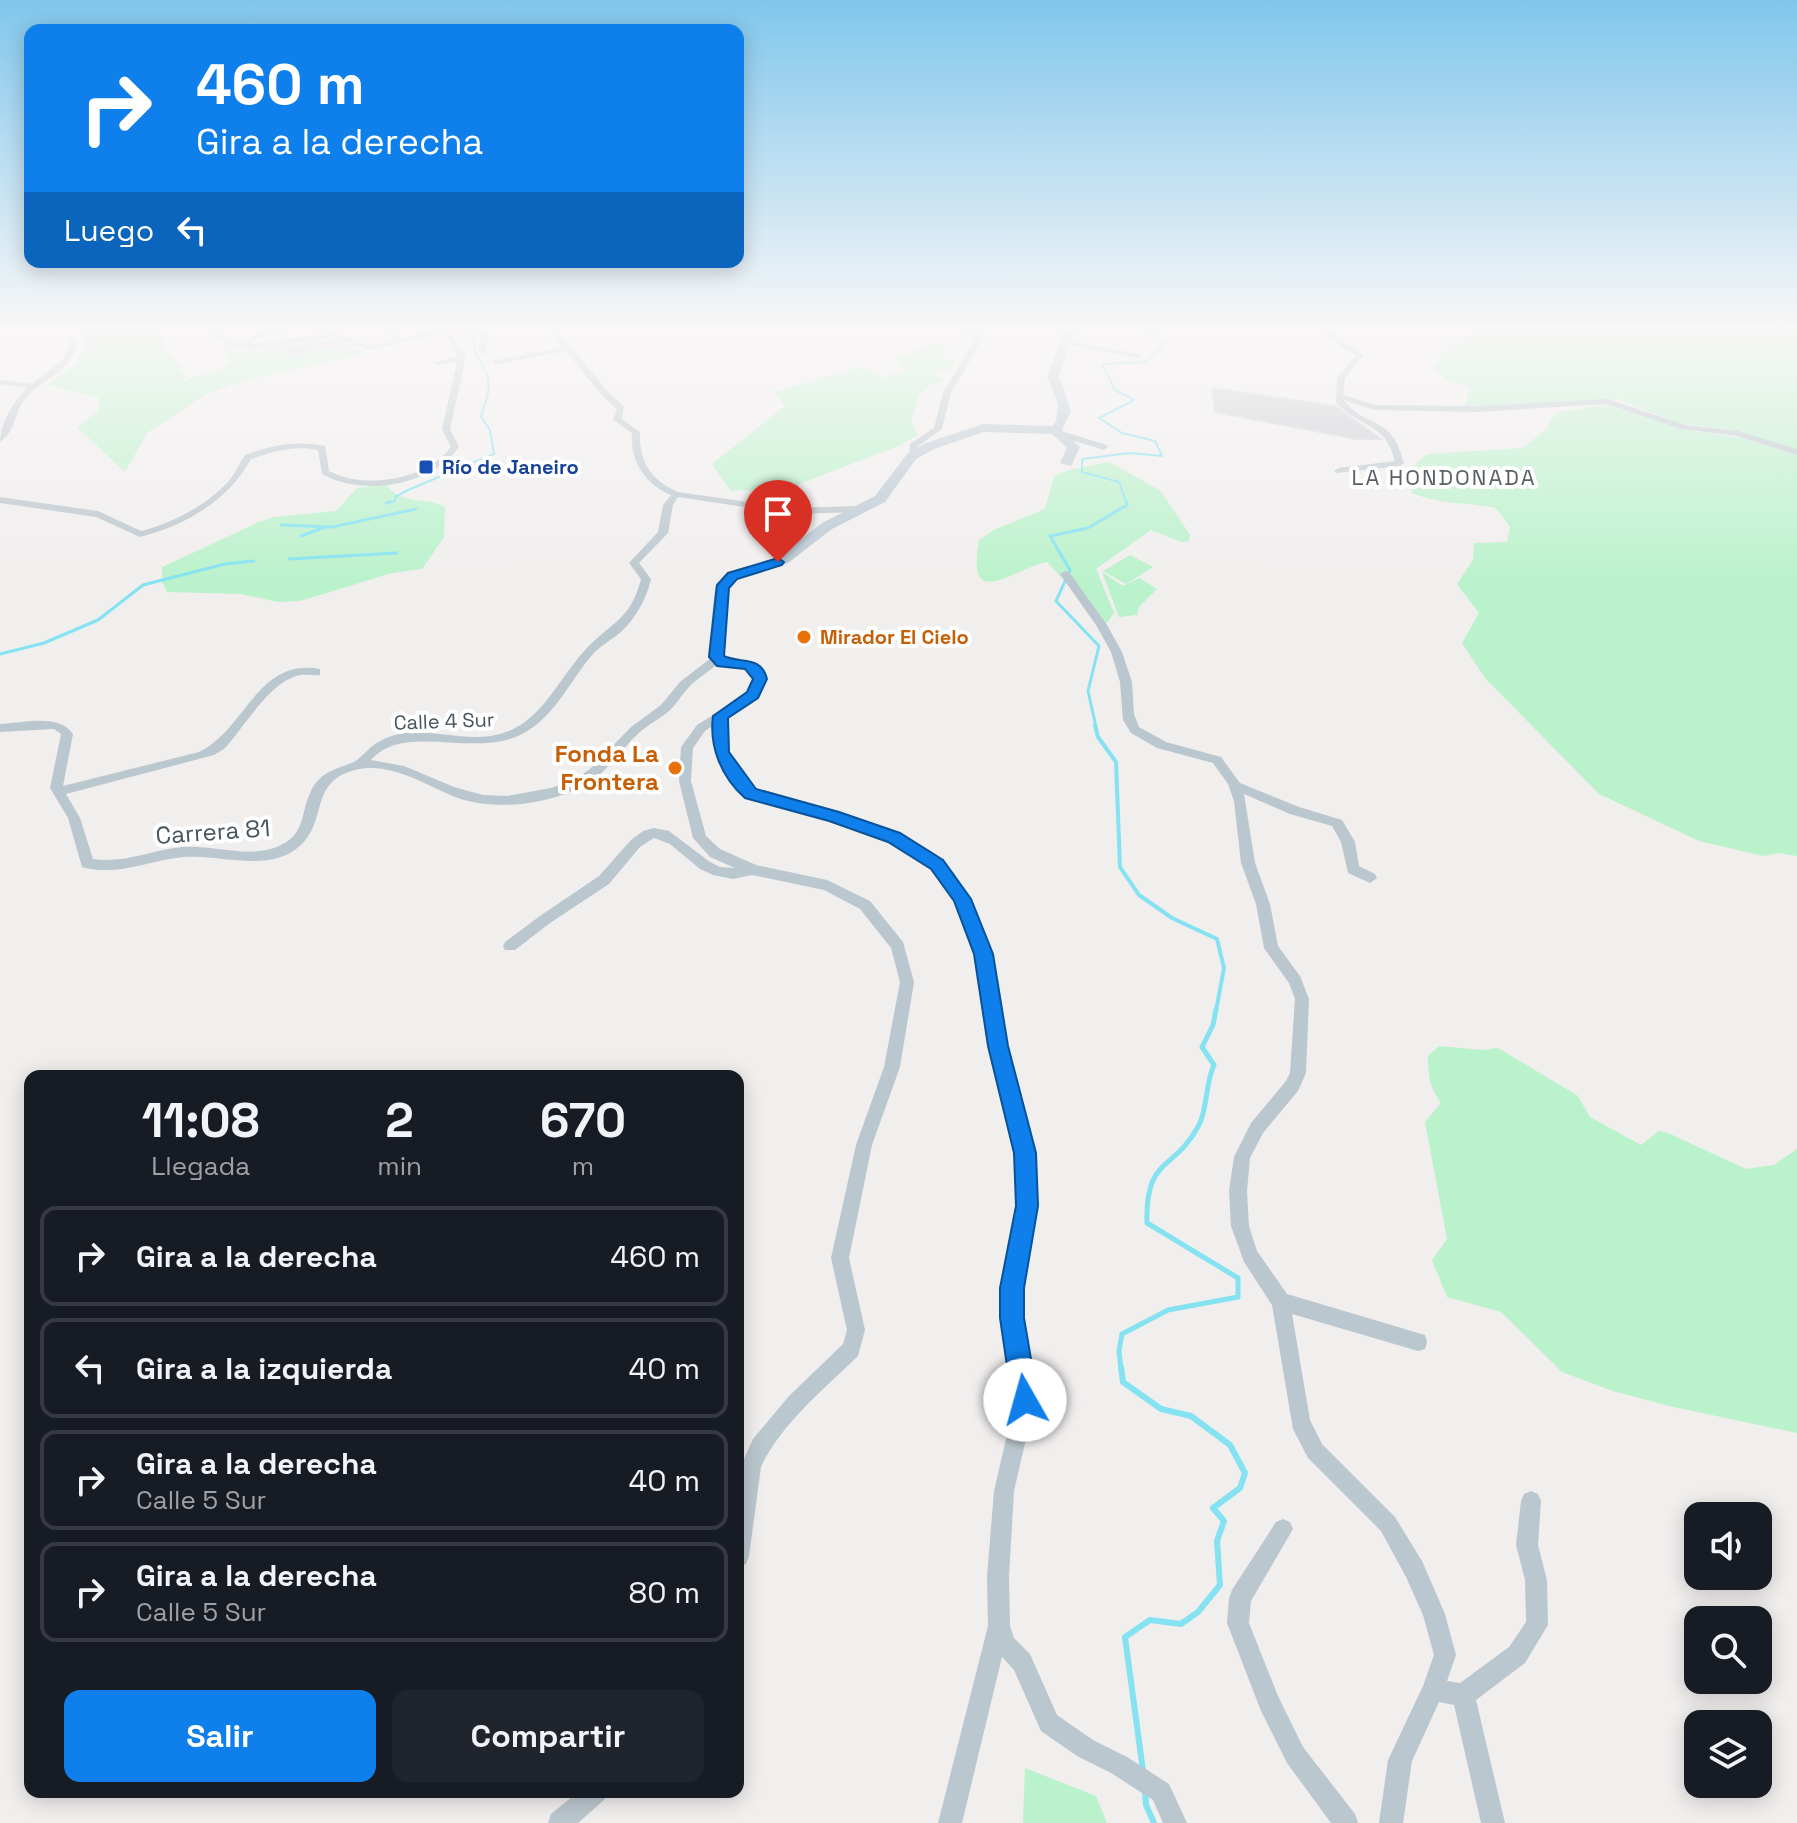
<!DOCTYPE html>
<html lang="es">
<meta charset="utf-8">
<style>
:root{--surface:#171b24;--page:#20242c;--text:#f1f3f6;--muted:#9ea1a6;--line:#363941;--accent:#0e7feb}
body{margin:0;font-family:"Space Grotesk",sans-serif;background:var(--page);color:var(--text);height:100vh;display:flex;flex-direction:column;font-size:30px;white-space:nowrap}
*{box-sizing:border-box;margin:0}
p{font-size:26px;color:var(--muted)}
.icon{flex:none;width:44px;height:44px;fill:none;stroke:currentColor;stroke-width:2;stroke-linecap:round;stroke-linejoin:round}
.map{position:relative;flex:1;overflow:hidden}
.sheet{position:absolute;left:24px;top:1070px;width:720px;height:728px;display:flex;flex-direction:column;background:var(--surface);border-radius:16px;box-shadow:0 4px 20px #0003}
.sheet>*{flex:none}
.guide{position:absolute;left:24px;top:24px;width:720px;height:244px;border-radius:16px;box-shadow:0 4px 20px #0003;background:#0e7feb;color:#fff;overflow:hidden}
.fabs{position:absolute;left:1684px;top:1502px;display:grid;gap:16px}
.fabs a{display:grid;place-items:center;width:88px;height:88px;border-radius:16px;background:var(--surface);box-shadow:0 4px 20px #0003;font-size:40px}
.pin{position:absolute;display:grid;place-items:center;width:68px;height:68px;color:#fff;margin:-82px -34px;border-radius:50% 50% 50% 0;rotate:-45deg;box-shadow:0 0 8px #0007}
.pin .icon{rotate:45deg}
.me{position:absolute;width:88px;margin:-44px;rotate:353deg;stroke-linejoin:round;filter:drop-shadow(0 0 6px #0008)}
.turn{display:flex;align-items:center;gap:28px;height:168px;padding:0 40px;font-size:36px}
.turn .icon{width:104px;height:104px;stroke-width:2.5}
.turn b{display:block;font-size:56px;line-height:68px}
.then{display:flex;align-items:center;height:76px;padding:0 40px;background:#0003;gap:16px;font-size:30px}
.eta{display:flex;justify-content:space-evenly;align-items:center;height:136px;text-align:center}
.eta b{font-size:48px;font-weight:700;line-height:56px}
.primary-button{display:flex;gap:16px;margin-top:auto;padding:16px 40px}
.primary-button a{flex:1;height:92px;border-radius:16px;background:var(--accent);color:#fff;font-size:32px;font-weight:700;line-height:92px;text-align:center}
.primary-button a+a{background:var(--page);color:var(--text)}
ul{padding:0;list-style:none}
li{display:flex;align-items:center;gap:24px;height:100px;margin:0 16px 12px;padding:0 24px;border:4px solid var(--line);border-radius:16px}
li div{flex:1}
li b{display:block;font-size:30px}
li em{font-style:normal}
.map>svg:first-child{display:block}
</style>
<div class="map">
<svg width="1797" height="1823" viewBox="0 0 1797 1823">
<rect width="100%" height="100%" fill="#f1eeee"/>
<!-- green -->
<path fill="#baf2cb" d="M 84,326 L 137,327 L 139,333 L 158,330 L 165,347 L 187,377 L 182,383 C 196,372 218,376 229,362 L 222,346 L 233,345 L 240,351 L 250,347 L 293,344 L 299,354 L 348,344 L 366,354 L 248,379 L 207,394 L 147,433 L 125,472 L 77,427 L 98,411 L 99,398 L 47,385 C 73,366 87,361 84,326 Z
M 1495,326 L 1797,326 L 1797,449 L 1731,430 L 1677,423 L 1618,399 L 1464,407 L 1470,387 L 1446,379 L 1432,366 L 1453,339 L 1486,332 Z
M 934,343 L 949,348 L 939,359 L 957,359 L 949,371 L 940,370 L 934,374 L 944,379 L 940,383 L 932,383 L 919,396 L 911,420 L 918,435 L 898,446 L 792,487 L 731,491 L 712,464 L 785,406 L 774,392 L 861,367 L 882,378 L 906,371 L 892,360 Z
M 1612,404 L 1693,431 L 1749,439 L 1797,455 L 1797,856 L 1779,853 L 1763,856 L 1699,841 L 1599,794 L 1485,678 L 1462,643 L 1479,613 L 1457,584 L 1473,560 L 1474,543 L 1507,542 L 1510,527 L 1496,508 C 1467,502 1440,505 1412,493 L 1408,471 L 1427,454 L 1523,448 L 1548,428 L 1550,420 L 1558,412 Z
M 1109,462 L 1160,490 L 1190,535 L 1189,541 L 1181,542 L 1151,530 L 1096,569 L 1114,613 L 1107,623 L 1103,622 L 1047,562 C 1015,567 965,615 979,540 L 994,530 L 1045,509 L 1054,476 L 1073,469 Z
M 387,484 C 398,506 427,496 445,507 L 444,537 L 422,569 L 392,573 L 300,601 L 278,602 L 241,594 L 167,592 L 162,582 L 162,567 L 259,522 L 274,517 L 336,511 L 357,488 Z
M 1130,555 L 1153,567 L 1126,584 L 1103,571 Z
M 1102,572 L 1123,586 L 1139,578 L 1157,589 L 1139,607 L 1137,615 L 1119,617 Z
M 1439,1046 L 1482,1050 L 1498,1048 L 1578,1096 L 1590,1117 L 1641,1145 L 1659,1131 L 1668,1133 L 1746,1169 L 1774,1165 L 1797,1149 L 1797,1433 L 1669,1406 L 1613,1391 L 1562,1372 L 1501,1312 L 1447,1297 L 1432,1260 L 1447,1239 L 1425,1122 L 1441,1103 C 1429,1086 1428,1076 1428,1056 Z
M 1025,1768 L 1096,1796 L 1107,1823 L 1023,1823 Z"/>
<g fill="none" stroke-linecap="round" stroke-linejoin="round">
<!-- stream-far4 -->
<path stroke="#84e2f1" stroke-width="2" d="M 386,503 L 395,501 L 395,497 L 408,490 L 494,454 L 490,430 L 481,417 C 484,405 491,391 488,378 C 485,363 473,359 475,342 L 462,326
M 1127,504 L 1119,482 L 1082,472 L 1082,459 L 1130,453 L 1162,456 L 1155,441 L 1122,433 L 1099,418 L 1134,400 L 1115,390 L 1102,364 L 1146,362 L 1167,342 L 1157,339 L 1143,326"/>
<!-- stream-far3 -->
<path stroke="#84e2f1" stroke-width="3" d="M 386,503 L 391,502
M 281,525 L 332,527 L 416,509
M 301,536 L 325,527
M 289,559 L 397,553
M 0,654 L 44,643 L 98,620 L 143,585 L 225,564 L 254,561
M 1096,727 L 1088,691 L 1099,646 L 1056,601 L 1070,570 L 1050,536 L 1088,528 L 1127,505 L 1126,502"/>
<!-- stream-far2 -->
<path stroke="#84e2f1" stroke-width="4" d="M 1095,725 L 1098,737 L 1116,762 L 1120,867 L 1139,895 L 1172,918 L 1217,939 L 1224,968 L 1216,1011"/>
<!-- stream-far1 -->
<path stroke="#84e2f1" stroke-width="5" d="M 1121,1369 L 1119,1351 L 1122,1334 L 1168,1310 L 1238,1297 L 1238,1278 L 1147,1223 C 1145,1156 1174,1172 1199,1125 C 1208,1107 1205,1084 1214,1065 L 1202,1047 L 1213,1025 L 1216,1009"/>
<!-- stream -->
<path stroke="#84e2f1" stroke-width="6" d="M 1121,1367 L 1123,1382 L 1161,1409 L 1191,1416 L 1230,1445 L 1245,1473 L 1240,1488 L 1213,1508 L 1224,1521 L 1217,1541 L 1220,1585 L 1198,1612 L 1181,1624 L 1150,1620 L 1125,1637 L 1143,1771
M 1145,1791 L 1146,1805 L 1154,1823"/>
</g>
<!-- building -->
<path fill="#c8ccd1" stroke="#d2d5da" stroke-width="2" d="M 334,340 L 344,344 L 288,356 L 286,347 Z
M 1212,388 L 1335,406 L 1381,439 L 1356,439 L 1215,412 Z"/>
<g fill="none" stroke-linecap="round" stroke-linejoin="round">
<!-- street -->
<path fill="#bbc7ce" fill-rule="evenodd" d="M 70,326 L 78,326 L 73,330 Z
M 206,326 L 215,328 L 238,326 L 218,332 L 222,336 L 240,343 C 260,330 280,326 303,326 L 262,336 L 250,344 L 334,333 L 368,346 L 392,340 L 383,326 L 390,326 L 399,339 L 441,329 L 439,326 L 470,326 L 450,332 L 466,356 L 450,429 L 459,447 C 432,486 362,497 322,474 L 318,450 C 295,445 273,451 251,459 C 228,501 186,525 140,537 L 96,517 L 0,503 L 0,497 L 98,511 L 141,531 C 174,523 211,503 232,477 C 237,470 240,462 245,455 C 272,445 297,440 325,446 L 329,471 C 364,490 427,480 451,447 L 442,429 L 457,362 L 437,365 L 433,363 L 458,356 L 444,333 L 368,350 L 334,337 L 250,349 L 230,346 L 217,339 Z
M 476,326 L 484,326 L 489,336 L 486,354 L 479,352 L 481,336 Z
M 547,326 L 554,326 L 609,393 L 624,406 L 622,419 L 640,432 C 639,462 651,480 678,492 L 791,508 L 860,506 L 865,509 L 860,512 L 791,514 L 678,497 L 673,505 L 668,533 L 639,563 L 651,579 C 647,598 635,619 621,632 C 611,640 600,646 592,655 C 570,681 555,716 524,733 C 475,760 405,721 371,760 L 404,766 L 454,787 L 483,795 L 507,796 L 551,788 L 574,780 L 590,769 L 631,727 L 661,705 L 680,682 L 716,654 C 720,655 723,659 727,660 C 745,666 756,655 766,679 L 757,698 L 726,718 C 725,747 733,770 755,790 L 838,813 L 899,835 L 931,851 L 954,873 L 969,899 L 990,954 L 1006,1046 L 1033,1153 L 1036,1206 L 1021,1288 L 1021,1318 L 1035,1400 L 1014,1491 L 1009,1577 L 1010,1626 L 1014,1638 L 1030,1654 L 1057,1715 L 1093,1740 L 1127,1757 L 1169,1784 L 1187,1823 L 1163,1823 L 1153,1800 L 1111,1773 L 1077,1756 L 1041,1731 L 1014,1670 L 1002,1657 L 962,1823 L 938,1823 L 988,1626 L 987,1577 L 994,1491 L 1015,1400 L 1003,1318 L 1003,1288 L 1018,1206 L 1017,1153 L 990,1046 L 976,954 L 955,900 L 944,881 L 921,859 L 889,841 L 829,820 L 747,796 L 731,780 L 723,768 L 716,749 L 714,725 L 705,731 L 693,748 L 691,781 L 706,836 L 720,849 L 756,865 L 827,880 L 870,901 L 903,942 L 914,982 L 900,1067 L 872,1145 L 849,1258 L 865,1330 L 858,1356 C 825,1388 780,1425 761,1467 L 749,1556 L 746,1564 L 738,1567 L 738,1485 L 741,1466 L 753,1439 L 789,1396 L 843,1344 L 847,1330 L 831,1258 L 856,1145 L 884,1067 L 900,982 L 891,948 L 860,909 L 824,890 L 752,875 L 733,879 L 713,875 L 700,869 L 670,844 L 654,838 L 640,847 L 609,884 L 550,923 L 515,950 L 505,950 L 503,946 L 505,942 L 540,916 L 599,876 L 631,840 L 643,831 L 654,828 L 669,831 L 710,862 L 720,867 L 735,868 L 710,857 L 693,838 L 679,781 L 681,747 L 697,725 L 748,693 L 754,679 C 747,662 730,670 717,664 C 708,673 697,678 689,687 C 681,695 677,704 669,711 C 660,719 649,724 640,732 C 623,747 611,767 593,780 C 557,804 499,812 458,798 C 426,786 391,761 355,770 C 309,782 328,819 301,845 C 270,874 222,854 184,857 C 149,860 118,877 82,867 L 68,818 L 50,788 L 61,734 L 54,729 L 0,732 L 0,724 C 23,723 59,713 73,734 L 63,786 L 199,752 C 246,729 257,658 320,669 L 320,675 C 314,676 307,674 301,675 C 271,679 244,728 224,749 L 214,755 L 66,794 L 80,818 L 93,859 C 123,864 152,850 182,847 C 216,844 259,863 289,840 C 305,828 302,808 311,791 C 320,772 336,769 354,762 C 362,758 370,745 382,740 C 415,723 455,741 490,736 C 539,730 556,681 586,649 C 610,623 631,620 641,579 L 629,563 L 658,532 L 663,505 L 671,495 C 645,484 630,461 632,433 L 613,420 L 617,409 L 603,397 L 566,351 L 493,365 L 493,361 L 563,347 Z
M 958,326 L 967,326 L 981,334 L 980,344 L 951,393 L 942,429 L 917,447 L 915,458 L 909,458 L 910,444 L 934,428 L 943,393 L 972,344 L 974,337 Z
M 1320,326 L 1327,326 L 1332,332 L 1364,355 L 1345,378 L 1343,395 L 1375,405 L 1477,406 L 1608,399 L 1685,425 L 1738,431 L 1797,449 L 1797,455 L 1737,436 L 1681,429 L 1607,404 L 1477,412 L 1374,410 L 1344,400 C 1367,430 1391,413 1404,463 L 1400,466 L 1336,473 L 1334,471 L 1339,468 L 1395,461 C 1385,422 1361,428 1336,403 L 1337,378 L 1356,356 L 1326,336 Z
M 70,340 L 77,342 C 70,377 39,377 22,403 C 14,417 14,433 0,442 C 0,424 14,400 27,388 L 0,384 L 0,380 L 32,384 L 63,360 Z
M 1065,340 L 1138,354 L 1142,356 L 1138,358 L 1062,344 L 1062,340 Z
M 1058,430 L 1107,445 L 1108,447 L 1104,450 L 1055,435 L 1054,433 Z
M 1065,571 L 1069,572 L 1107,625 L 1122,652 L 1132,682 L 1134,714 L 1139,727 L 1166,742 L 1221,757 L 1240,783 L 1299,807 L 1342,820 L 1355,842 L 1359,866 L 1375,874 L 1377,878 L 1370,883 L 1348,873 L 1341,842 L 1332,826 L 1290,814 L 1244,794 L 1255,863 L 1270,904 L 1278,946 L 1300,976 L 1309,999 L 1306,1073 L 1298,1091 L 1263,1133 L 1250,1158 L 1247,1191 L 1249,1226 L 1257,1251 L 1287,1294 L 1425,1335 L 1427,1342 L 1425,1349 L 1418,1351 L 1292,1314 L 1310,1420 L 1322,1444 L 1395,1517 L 1422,1561 L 1445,1614 L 1456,1655 L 1447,1681 L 1460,1683 L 1509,1647 L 1526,1622 L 1525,1580 L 1516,1545 L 1521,1501 L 1524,1494 L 1531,1491 L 1538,1494 L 1541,1501 L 1538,1545 L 1547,1580 L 1548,1625 L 1525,1663 L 1476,1700 L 1505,1823 L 1481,1823 L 1454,1705 L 1439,1702 L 1412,1761 L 1403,1823 L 1379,1823 L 1388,1760 L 1423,1686 L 1434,1655 L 1423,1615 L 1406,1577 L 1381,1531 L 1308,1458 L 1293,1429 L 1272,1305 L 1244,1262 L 1231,1226 L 1229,1191 L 1234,1157 L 1251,1123 L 1286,1081 L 1290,1073 L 1295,999 L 1289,983 L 1264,948 L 1256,904 L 1241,863 L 1234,801 L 1228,784 L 1213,763 L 1157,748 L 1131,733 L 1123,720 L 1120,682 L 1111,652 L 1096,625 L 1060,574 Z
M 1283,1519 L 1290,1522 L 1293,1529 L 1251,1601 L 1249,1623 L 1278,1696 L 1303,1747 L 1355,1814 L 1358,1823 L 1331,1823 L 1287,1763 L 1261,1711 L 1227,1623 L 1229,1598 L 1232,1590 L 1276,1522 Z
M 578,1792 L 608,1792 L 604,1800 L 578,1823 L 548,1823 L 551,1814 Z"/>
<!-- secondary -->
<path fill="#bbc9d4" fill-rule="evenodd" d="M 1066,326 L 1076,326 L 1059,376 L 1071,411 L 1062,430 L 1080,447 L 1071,466 L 1060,463 L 1067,448 L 1052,434 L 984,432 L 934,449 L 916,459 L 885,502 L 832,529 L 788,563 L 738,579 L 729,588 L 724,657 L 722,661 L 710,661 L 708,657 L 715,587 L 728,573 L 778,557 L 822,523 L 875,496 L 908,453 L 926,443 L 983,424 L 1052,426 L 1056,422 L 1058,404 L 1047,376 Z"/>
</g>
<!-- sky -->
<linearGradient id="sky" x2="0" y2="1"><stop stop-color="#80c6ec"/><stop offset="0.56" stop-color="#f9f7f7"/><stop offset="1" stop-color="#f9f7f7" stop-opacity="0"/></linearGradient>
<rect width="1797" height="582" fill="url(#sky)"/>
<!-- route -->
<path fill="#0e7feb" stroke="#095399" stroke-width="2" d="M 778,558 L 784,562 L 782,565 L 737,579 L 729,588 L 724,656 C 741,664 761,655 767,679 L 758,698 L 728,718 L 729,752 L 756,789 L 839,812 L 900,833 L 943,860 L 971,899 L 993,954 L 1008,1046 L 1036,1153 L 1038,1206 L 1024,1288 L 1024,1318 L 1038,1400 L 1034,1409 L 1025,1413 L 1016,1409 L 1012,1400 L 1000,1318 L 1000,1288 L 1016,1206 L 1014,1153 L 988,1046 L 974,954 L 954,901 L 931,869 L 888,842 L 829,821 L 745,798 C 721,777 709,746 713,716 L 747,692 L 753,679 L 745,669 L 717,666 L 709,657 L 717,585 L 728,573 Z"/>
<!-- markers -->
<rect fill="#1a4fb4" stroke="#fff" stroke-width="3" x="418" y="459" width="16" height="16" rx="4"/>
<g fill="#e8710a" stroke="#fff" stroke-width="3">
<circle cx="804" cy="637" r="8"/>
<circle cx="675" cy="768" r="8"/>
</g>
<g text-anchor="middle" stroke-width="8" stroke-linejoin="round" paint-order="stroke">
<!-- far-transit labels -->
<g font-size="20" font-weight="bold" fill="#164399" stroke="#fff" text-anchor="start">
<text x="442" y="474">Río de Janeiro</text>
</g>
<!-- far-food labels -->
<g font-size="20" font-weight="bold" fill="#c56008" stroke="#fff" text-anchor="start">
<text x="820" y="644">Mirador El Cielo</text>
</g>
<!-- far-street labels -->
<g font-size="20" fill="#45545d" stroke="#fff">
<text transform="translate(444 721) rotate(-2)" y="7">Calle 4 Sur</text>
</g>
<!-- far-neighbourhood labels -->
<g font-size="22" letter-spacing="2" fill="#5a5f64" stroke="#fff">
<text x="1444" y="485">LA HONDONADA</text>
</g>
<!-- food labels -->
<g font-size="24" font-weight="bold" fill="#c56008" stroke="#fff" text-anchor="end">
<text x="659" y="762">Fonda La<tspan x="659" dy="28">Frontera</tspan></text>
</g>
<!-- street labels -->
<g font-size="24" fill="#45545d" stroke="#fff">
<text transform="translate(213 832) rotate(-4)" y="8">Carrera 81</text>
</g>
</g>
</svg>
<div class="fabs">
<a><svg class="icon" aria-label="sound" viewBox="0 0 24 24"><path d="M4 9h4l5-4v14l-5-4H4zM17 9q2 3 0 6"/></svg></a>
<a><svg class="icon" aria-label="search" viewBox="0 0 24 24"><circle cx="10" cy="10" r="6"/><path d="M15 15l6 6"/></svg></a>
<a><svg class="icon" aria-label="layers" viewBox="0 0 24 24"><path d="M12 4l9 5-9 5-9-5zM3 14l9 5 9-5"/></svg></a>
</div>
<div class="pin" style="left:778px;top:562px;background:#d93025"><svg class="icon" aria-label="arrive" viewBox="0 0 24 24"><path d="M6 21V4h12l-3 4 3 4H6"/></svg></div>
<svg class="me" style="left:1025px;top:1400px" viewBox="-20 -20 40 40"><circle r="19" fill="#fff"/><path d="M0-13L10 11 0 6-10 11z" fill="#0e7feb"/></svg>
<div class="guide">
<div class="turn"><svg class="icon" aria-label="right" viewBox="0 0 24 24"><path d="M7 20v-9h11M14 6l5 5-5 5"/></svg><div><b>460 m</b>Gira a la derecha</div></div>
<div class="then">Luego<svg class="icon" aria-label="left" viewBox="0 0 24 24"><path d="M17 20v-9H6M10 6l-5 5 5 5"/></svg></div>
</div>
<section class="sheet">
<div class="eta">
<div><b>11:08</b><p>Llegada</p></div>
<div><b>2</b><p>min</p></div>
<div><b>670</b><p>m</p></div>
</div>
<ul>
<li><svg class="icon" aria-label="right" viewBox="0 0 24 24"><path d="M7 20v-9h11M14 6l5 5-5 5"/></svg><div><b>Gira a la derecha</b></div><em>460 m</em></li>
<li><svg class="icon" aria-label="left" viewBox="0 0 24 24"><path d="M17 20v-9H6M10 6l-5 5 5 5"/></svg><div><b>Gira a la izquierda</b></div><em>40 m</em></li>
<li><svg class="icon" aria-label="right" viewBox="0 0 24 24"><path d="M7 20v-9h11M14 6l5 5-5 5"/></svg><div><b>Gira a la derecha</b><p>Calle 5 Sur</p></div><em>40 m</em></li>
<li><svg class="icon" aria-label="right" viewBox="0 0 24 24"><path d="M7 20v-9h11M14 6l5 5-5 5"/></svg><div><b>Gira a la derecha</b><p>Calle 5 Sur</p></div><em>80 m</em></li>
</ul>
<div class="primary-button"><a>Salir</a><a>Compartir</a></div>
</section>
</div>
